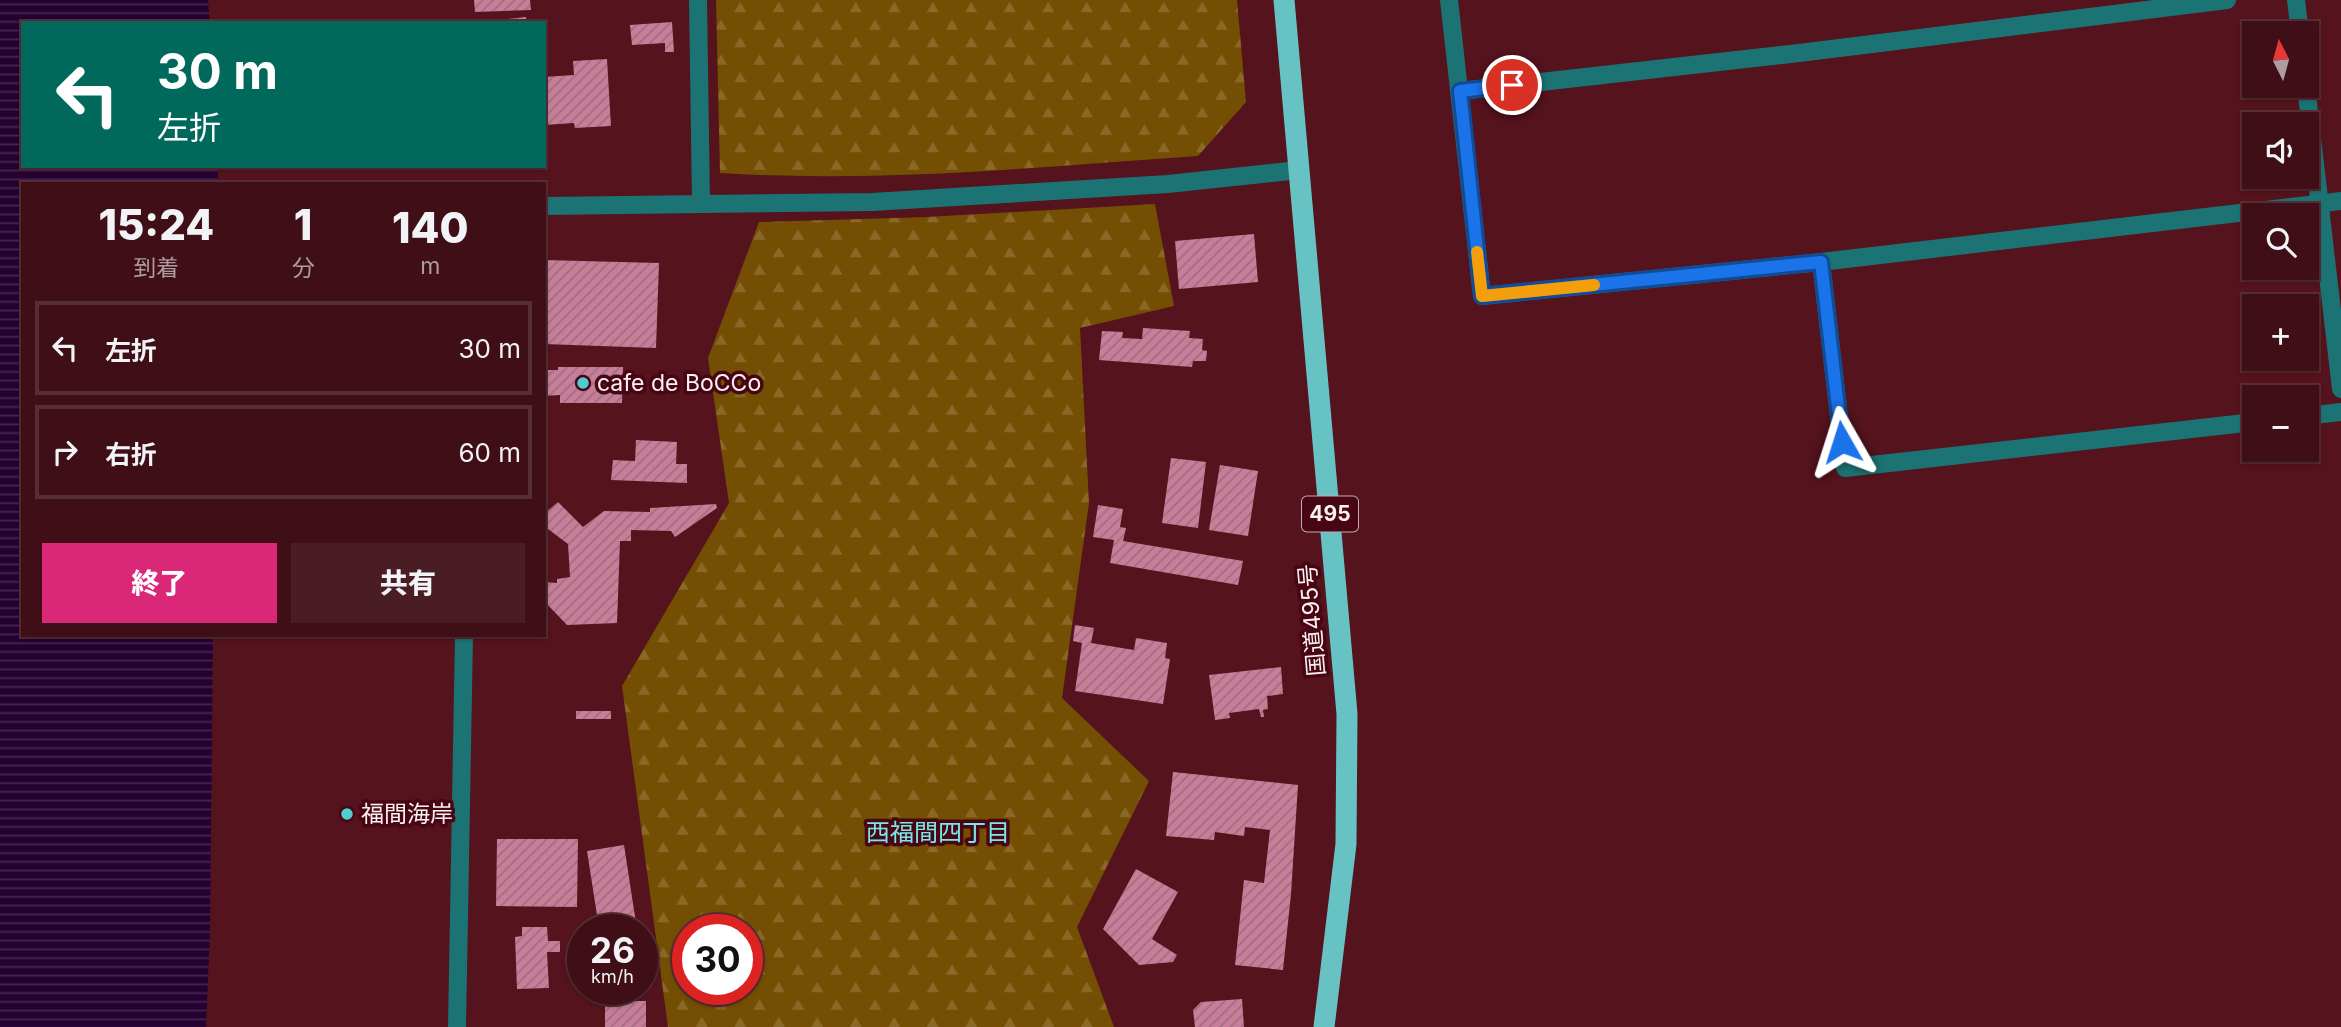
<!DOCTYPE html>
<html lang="ja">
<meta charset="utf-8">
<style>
:root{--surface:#3f0e16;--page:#4a1c23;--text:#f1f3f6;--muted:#ad9ca1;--line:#582e35;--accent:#db2777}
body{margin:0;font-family:Inter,"Noto Sans JP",sans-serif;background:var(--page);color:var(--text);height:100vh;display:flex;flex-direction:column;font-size:26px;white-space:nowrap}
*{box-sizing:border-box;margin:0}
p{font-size:23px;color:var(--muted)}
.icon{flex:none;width:38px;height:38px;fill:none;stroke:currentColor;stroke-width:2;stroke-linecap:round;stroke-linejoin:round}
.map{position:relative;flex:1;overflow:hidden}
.sheet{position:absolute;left:21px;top:182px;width:525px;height:455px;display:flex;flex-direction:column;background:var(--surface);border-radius:0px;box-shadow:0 2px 5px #0004,0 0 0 2px var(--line)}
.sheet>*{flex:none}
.hud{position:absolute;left:21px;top:21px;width:525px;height:147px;border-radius:0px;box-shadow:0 2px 5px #0004,0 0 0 2px var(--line);background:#00695c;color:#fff;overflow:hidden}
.needle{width:46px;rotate:354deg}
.buttons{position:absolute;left:2242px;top:21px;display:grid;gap:14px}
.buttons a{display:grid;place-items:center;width:77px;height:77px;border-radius:0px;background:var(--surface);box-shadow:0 2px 5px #0004,0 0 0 2px var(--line);font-size:35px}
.speed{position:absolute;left:567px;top:914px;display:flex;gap:14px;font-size:35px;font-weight:700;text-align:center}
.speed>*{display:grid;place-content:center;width:91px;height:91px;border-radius:50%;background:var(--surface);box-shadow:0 2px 5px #0004,0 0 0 2px var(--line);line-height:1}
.speed small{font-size:18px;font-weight:400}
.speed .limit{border:10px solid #d22;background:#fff;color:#111}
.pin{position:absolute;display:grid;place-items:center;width:60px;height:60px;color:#fff;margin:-30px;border:4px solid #fff;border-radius:50%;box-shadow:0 2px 7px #0007}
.me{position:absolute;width:77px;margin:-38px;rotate:354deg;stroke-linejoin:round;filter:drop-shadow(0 0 5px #0008)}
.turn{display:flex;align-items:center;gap:24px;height:147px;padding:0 21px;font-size:32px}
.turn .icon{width:91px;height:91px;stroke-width:2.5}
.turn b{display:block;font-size:49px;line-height:60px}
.eta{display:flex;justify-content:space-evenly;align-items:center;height:119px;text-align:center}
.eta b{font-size:42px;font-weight:800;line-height:49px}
.primary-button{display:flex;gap:14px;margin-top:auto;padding:14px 21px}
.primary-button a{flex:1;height:80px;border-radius:0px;background:var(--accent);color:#fff;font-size:28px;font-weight:800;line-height:80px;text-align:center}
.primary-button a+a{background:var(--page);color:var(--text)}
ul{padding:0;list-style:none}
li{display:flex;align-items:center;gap:21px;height:94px;margin:0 14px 10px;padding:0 7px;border:4px solid var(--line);border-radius:0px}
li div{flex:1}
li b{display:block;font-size:26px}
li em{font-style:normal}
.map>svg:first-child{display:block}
</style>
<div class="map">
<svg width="2341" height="1027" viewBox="0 0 2341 1027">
<defs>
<pattern id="forest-firs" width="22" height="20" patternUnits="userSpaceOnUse" patternTransform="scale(1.75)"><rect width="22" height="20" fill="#744e03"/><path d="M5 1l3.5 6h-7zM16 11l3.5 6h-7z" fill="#896828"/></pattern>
<pattern id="water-rules" width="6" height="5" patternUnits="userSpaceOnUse" patternTransform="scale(1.75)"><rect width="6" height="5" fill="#250132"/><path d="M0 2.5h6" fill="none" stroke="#452650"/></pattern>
<pattern id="building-hatch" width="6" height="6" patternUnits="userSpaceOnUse" patternTransform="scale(1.75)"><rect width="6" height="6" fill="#c67e99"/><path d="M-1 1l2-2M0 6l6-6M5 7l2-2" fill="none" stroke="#a16e81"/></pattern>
</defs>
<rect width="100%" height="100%" fill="#54131d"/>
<!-- forest -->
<path fill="url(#forest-firs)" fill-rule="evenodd" d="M 716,0 L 1237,0 L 1246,102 L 1198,156 C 1039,167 879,183 720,173 Z
M 1155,204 L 1174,306 L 1080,328 L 1089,503 L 1062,698 L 1149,781 L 1077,927 L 1114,1027 L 668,1027 L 622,686 L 729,503 L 708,358 L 759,222 L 927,217 ZM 688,929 L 747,929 L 747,989 L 688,989 Z"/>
<!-- water -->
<path fill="url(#water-rules)" d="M 0,0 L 208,0 L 210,23 L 23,23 L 23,166 L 218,166 L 218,184 L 23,184 L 23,635 L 213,635 L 210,931 L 206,1027 L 0,1027 Z"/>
<!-- building -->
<path fill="url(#building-hatch)" d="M 474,0 L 530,0 L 531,10 L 475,12 Z
M 526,17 L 526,23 L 501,23 L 500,20 Z
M 672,22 L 674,52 L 665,52 L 665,43 L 632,45 L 630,25 Z
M 607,59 L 611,126 L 575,128 L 574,123 L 544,125 L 544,77 L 574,75 L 573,61 Z
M 1254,234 L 1258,282 L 1179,289 L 1175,241 Z
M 544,260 L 659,263 L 656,348 L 544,344 Z
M 1143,328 L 1190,331 L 1189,338 L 1203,339 L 1202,350 L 1207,351 L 1206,361 L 1193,361 L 1192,367 L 1099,360 L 1102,331 L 1123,332 L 1122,338 L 1142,339 Z
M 558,367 L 623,367 L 622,403 L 560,403 L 560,395 L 544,396 L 544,370 L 558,370 Z
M 636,440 L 677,442 L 676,464 L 687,464 L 687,483 L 611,480 L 613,460 L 635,461 Z
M 1171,458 L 1206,462 L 1198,528 L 1162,523 Z
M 1220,465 L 1258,471 L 1248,536 L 1209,530 Z
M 558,502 L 583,527 L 604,511 L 650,512 L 650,508 L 716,504 L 717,508 L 675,537 L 671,531 L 631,530 L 631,541 L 620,541 L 617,623 L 567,625 L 544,601 L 544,582 L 557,583 L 557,579 L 570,577 L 568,544 L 544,526 L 544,514 Z
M 1098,505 L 1123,509 L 1120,527 L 1126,528 L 1123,541 L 1243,561 L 1238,585 L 1110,563 L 1114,540 L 1093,537 Z
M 1075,625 L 1094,628 L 1091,643 L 1134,650 L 1136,638 L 1167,643 L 1165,658 L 1170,659 L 1163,704 L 1075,691 L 1082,643 L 1073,641 Z
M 1281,667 L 1283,694 L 1267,696 L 1268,709 L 1263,710 L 1264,717 L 1261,717 L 1259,709 L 1229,713 L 1230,718 L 1215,720 L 1209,675 Z
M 576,711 L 611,711 L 611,719 L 576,719 Z
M 1173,772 L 1298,785 L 1291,894 L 1283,970 L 1235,965 L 1244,880 L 1264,883 L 1270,830 L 1245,827 L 1244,836 L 1215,832 L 1214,840 L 1166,836 Z
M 497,839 L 578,839 L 577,907 L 496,906 Z
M 624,845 L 636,923 L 599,928 L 587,851 Z
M 1136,869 L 1178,892 L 1152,939 L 1177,955 L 1173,962 L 1139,965 L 1103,929 Z
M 522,927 L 547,927 L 548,941 L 560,941 L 560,952 L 547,952 L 549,988 L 517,989 L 515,937 L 522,936 Z
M 1242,999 L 1244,1027 L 1195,1027 L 1193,1010 L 1201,1002 Z
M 605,1001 L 646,1001 L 646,1027 L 605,1027 Z"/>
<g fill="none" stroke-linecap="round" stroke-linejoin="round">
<!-- minor -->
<path stroke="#1c7374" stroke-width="18" d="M 698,0 L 701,203
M 1449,0 L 1482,296 L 1821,262 L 2341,201
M 2296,0 L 2300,33
M 2306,86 L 2341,389
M 1460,91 L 1799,53 L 2227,0
M 544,206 L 872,202 L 1168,184 L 1299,170
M 1821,262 L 1845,468 L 2254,422
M 2306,416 L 2341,412
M 457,1027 L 464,635"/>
<!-- highway -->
<path stroke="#67c2c3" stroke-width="21" d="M 1284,0 L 1347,714 L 1346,844 L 1324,1027"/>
</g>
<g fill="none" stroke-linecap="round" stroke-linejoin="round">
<defs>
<path id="route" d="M 1512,85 L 1460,91 L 1482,296 L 1821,262 L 1842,442"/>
</defs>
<!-- route casing -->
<use href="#route" stroke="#114b97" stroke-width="18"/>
<!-- route -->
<use href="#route" stroke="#1a73e8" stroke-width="12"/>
<!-- slow -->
<path stroke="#f59e0b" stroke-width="12" d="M 1477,252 L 1482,296 L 1594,285"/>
</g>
<!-- markers -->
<g fill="#52cdce" stroke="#480614" stroke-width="2.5">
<circle cx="583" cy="383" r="7"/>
<circle cx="347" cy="814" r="7"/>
</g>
<g text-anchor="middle" stroke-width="7" stroke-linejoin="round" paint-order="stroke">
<!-- shield labels -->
<rect fill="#480614" stroke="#c4aaaf" stroke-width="2" x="1302" y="496.5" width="56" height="35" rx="5"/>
<g font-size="21" font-weight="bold" fill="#f9f0f1">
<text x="1330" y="521">495</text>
</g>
<!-- poi labels -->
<g font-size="23" fill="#f9f0f1" stroke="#480614" text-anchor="start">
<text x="597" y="391">cafe de BoCCo</text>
<text x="361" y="822">福間海岸</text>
</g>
<!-- street labels -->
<g font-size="23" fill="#f9f0f1" stroke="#480614">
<text transform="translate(1312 620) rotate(-95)" y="8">国道495号</text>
</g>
<!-- neighbourhood labels -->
<g font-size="24" fill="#7ae6e7" stroke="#480614">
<text x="938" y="841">西福間四丁目</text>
</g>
</g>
</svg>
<div class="buttons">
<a><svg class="needle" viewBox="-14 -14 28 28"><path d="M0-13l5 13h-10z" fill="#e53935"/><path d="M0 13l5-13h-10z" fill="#ad9ca1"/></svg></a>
<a><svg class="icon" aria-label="sound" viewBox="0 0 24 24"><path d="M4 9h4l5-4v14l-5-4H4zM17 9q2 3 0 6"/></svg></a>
<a><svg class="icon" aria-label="search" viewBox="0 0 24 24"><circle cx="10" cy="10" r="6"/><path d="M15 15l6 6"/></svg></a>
<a>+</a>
<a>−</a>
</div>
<div class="speed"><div>26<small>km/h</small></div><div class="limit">30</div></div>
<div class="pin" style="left:1512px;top:85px;background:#d93025"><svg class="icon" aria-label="arrive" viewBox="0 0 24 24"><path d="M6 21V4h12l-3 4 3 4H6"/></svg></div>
<svg class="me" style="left:1842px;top:442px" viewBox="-20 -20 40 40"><path d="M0-17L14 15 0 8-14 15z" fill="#1a73e8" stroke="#fff" stroke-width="4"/></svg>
<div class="hud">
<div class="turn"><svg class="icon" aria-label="left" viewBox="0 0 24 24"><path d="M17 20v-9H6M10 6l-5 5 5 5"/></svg><div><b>30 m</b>左折</div></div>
</div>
<section class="sheet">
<div class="eta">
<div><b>15:24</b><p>到着</p></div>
<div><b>1</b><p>分</p></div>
<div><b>140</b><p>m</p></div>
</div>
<ul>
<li><svg class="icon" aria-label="left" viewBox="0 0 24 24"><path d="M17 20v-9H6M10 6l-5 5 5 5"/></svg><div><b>左折</b></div><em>30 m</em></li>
<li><svg class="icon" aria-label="right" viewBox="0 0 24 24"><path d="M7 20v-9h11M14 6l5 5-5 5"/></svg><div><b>右折</b></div><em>60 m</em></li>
</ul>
<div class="primary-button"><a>終了</a><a>共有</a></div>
</section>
</div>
